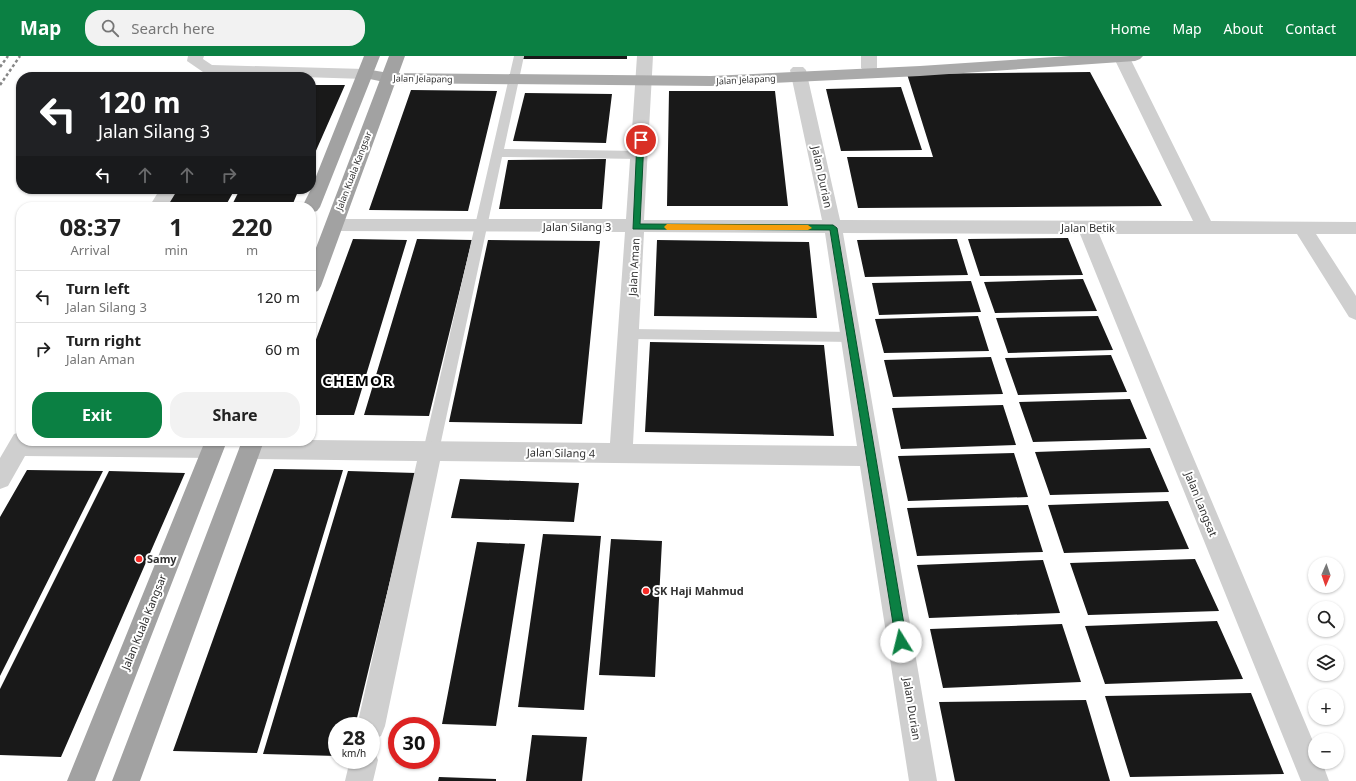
<!DOCTYPE html>
<meta charset="utf-8">
<style>
:root{--surface:#fff;--page:#f2f2f2;--text:#222;--muted:#767676;--line:#e0e0e0;--accent:#0b8043}
body{margin:0;font-family:"Noto Sans",sans-serif;background:var(--page);color:var(--text);height:100vh;display:flex;flex-direction:column;font-size:15px;white-space:nowrap}
*{box-sizing:border-box;margin:0}
p{font-size:13px;color:var(--muted)}
.icon{flex:none;width:22px;height:22px;fill:none;stroke:currentColor;stroke-width:2;stroke-linecap:round;stroke-linejoin:round}
.map{position:relative;flex:1;overflow:hidden}
.drawer{position:absolute;left:16px;top:146px;width:300px;height:244px;display:flex;flex-direction:column;background:var(--surface);border-radius:16px;box-shadow:0 1px 3px #0004}
.drawer>*{flex:none}
.hud{position:absolute;left:16px;top:16px;width:300px;height:122px;border-radius:16px;box-shadow:0 1px 3px #0004;background:#202124;color:#fff;overflow:hidden}
.needle{width:26px;rotate:182deg}
.buttons{position:absolute;left:1308px;top:501px;display:grid;gap:8px}
.buttons a{display:grid;place-items:center;width:36px;height:36px;border-radius:50%;background:var(--surface);box-shadow:0 1px 3px #0004;font-size:20px}
.speed{position:absolute;left:328px;top:661px;display:flex;gap:8px;font-size:20px;font-weight:700;text-align:center}
.speed>*{display:grid;place-content:center;width:52px;height:52px;border-radius:50%;background:var(--surface);box-shadow:0 1px 3px #0004;line-height:1}
.speed small{font-size:10px;font-weight:400}
.speed .limit{border:6px solid #d22;background:#fff;color:#111}
.pin{position:absolute;display:grid;place-items:center;width:34px;height:34px;color:#fff;margin:-17px;border:2px solid #fff;border-radius:50%;box-shadow:0 1px 4px #0007}
.me{position:absolute;width:44px;margin:-22px;rotate:351deg;stroke-linejoin:round;filter:drop-shadow(0 0 3px #0008)}
.turn{display:flex;align-items:center;gap:14px;height:84px;padding:0 16px;font-size:18px}
.turn .icon{width:52px;height:52px;stroke-width:2.5}
.turn b{display:block;font-size:28px;line-height:34px}
.lanes{display:flex;align-items:center;height:38px;padding:0 16px;background:#0003;justify-content:center;gap:20px;direction:ltr}
.lanes .off{opacity:.35}
.eta{display:flex;justify-content:space-evenly;align-items:center;height:68px;text-align:center}
.eta b{font-size:24px;font-weight:700;line-height:28px}
.action{display:flex;gap:8px;margin-top:auto;padding:8px 16px}
.action a{flex:1;height:46px;border-radius:16px;background:var(--accent);color:#fff;font-size:16px;font-weight:700;line-height:46px;text-align:center}
.action a+a{background:var(--page);color:var(--text)}
ul{padding:0;list-style:none}
li{display:flex;align-items:center;gap:12px;height:52px;padding:0 16px;border-top:1px solid var(--line)}
li div{flex:1}
li b{display:block;font-size:15px}
li em{font-style:normal}
header{display:flex;align-items:center;gap:24px;box-sizing:border-box;height:56px;padding:0 20px;background:var(--accent);color:#fff}
header strong{font-size:19px}
nav{display:flex;gap:22px;margin-inline-start:auto;font-size:14px}
.search{width:280px;height:36px;background:var(--page);display:flex;align-items:center;gap:10px;box-sizing:border-box;padding:0 14px;border-radius:16px;color:var(--muted);font-size:15px}
.map>svg:first-child{display:block}
</style>
<header>
<strong>Map</strong>
<div class="search"><svg class="icon" aria-label="search" viewBox="0 0 24 24"><circle cx="10" cy="10" r="6"/><path d="M15 15l6 6"/></svg>Search here</div>
<nav><a>Home</a><a>Map</a><a>About</a><a>Contact</a></nav>
</header>
<div class="map">
<svg width="1356" height="725" viewBox="0 0 1356 725">
<rect width="100%" height="100%" fill="#fff"/>
<!-- building -->
<path fill="#191919" d="M 524,0 L 627,0 L 627,3 L 523,3 Z
M 1090,16 L 1162,150 L 858,152 L 847,101 L 933,101 L 907,18 Z
M 311,29 L 345,29 L 311,106 Z
M 901,31 L 922,94 L 841,95 L 826,33 Z
M 411,34 L 497,35 L 468,155 L 369,154 Z
M 669,35 L 775,35 L 788,150 L 667,150 Z
M 525,37 L 612,38 L 606,87 L 513,85 Z
M 606,103 L 602,153 L 499,153 L 508,104 Z
M 176,133 L 235,133 L 226,149 L 167,148 Z
M 240,133 L 299,133 L 292,150 L 232,149 Z
M 1068,182 L 1083,219 L 980,220 L 968,183 Z
M 353,183 L 407,184 L 354,359 L 311,359 L 311,297 Z
M 417,183 L 472,184 L 429,360 L 364,359 Z
M 957,183 L 968,219 L 865,221 L 857,184 Z
M 488,184 L 600,185 L 582,368 L 449,366 Z
M 657,184 L 809,186 L 817,262 L 654,260 Z
M 1083,223 L 1097,255 L 995,257 L 984,226 Z
M 971,225 L 981,256 L 879,259 L 872,227 Z
M 978,260 L 989,295 L 884,297 L 875,263 Z
M 1098,260 L 1113,294 L 1008,297 L 996,262 Z
M 650,286 L 824,289 L 834,380 L 645,376 Z
M 1111,299 L 1127,336 L 1018,339 L 1005,302 Z
M 991,301 L 1003,338 L 893,341 L 884,304 Z
M 1130,343 L 1147,383 L 1033,386 L 1019,346 Z
M 1003,349 L 1016,389 L 901,393 L 892,352 Z
M 1150,392 L 1169,436 L 1050,439 L 1035,396 Z
M 1014,397 L 1028,441 L 908,445 L 898,400 Z
M 274,413 L 343,414 L 257,697 L 173,695 Z
M 27,414 L 103,415 L 0,620 L 0,461 Z
M 109,415 L 185,417 L 61,701 L 0,699 L 0,633 Z
M 348,415 L 416,417 L 355,670 L 337,670 L 337,700 L 263,698 Z
M 460,423 L 579,427 L 574,466 L 451,462 Z
M 1168,445 L 1189,493 L 1064,497 L 1048,449 Z
M 1028,449 L 1043,496 L 917,500 L 907,452 Z
M 543,478 L 601,480 L 584,654 L 518,651 Z
M 611,483 L 662,485 L 655,621 L 599,619 Z
M 477,486 L 525,488 L 496,670 L 442,668 Z
M 1195,503 L 1219,555 L 1088,559 L 1070,507 Z
M 1043,504 L 1060,557 L 929,562 L 917,509 Z
M 1217,565 L 1243,623 L 1105,628 L 1085,570 Z
M 1062,568 L 1081,626 L 943,632 L 930,573 Z
M 1251,637 L 1284,718 L 1130,721 L 1105,640 Z
M 1086,644 L 1110,725 L 955,725 L 939,646 Z
M 532,679 L 587,681 L 582,725 L 526,725 Z
M 439,721 L 496,723 L 496,725 L 438,725 Z"/>
<g fill="none" stroke-linecap="round" stroke-linejoin="round">
<!-- service -->
<path fill="#cfcfcf" fill-rule="evenodd" d="M 514,0 L 524,0 L 504,93 L 640,95 L 646,99 L 640,103 L 502,101 L 439,395 L 436,400 L 431,402 L 426,400 L 423,395 Z
M 630,273 L 852,276 L 857,277 L 859,281 L 857,285 L 852,286 L 630,283 L 625,282 L 623,278 L 625,274 Z"/>
<!-- minor -->
<path fill="#cfcfcf" fill-rule="evenodd" d="M 188,0 L 204,0 L 203,3 L 212,9 L 365,13 L 370,15 L 373,18 L 370,21 L 365,23 L 208,18 L 203,16 L 187,5 Z
M 637,0 L 653,0 L 644,164 L 822,164 L 790,14 L 793,11 L 803,11 L 806,14 L 840,164 L 1193,165 L 1113,0 L 1129,0 L 1211,165 L 1356,166 L 1356,178 L 1316,178 L 1356,240 L 1356,264 L 1349,261 L 1297,178 L 1099,178 L 1315,690 L 1315,706 L 1322,706 L 1329,725 L 1301,725 L 1080,178 L 843,177 L 937,725 L 909,725 L 860,410 L 440,405 L 385,670 L 381,680 L 371,684 L 371,670 L 357,670 L 417,405 L 250,403 L 242,400 L 239,393 L 242,386 L 311,384 L 610,387 L 625,176 L 334,175 L 328,174 L 325,169 L 328,164 L 334,163 L 626,163 ZM 644,176 L 825,177 L 857,390 L 633,388 Z
M 861,0 L 877,0 L 877,12 L 874,15 L 864,15 L 861,12 Z
M 160,133 L 178,133 L 167,151 L 149,151 Z
M 21,376 L 21,385 L 221,385 L 224,392 L 221,399 L 213,402 L 25,400 L 8,430 L 0,433 L 0,402 L 14,378 Z
M 371,693 L 374,694 L 378,704 L 373,725 L 345,725 L 350,704 L 371,704 Z"/>
<!-- primary -->
<path fill="#aaa" fill-rule="evenodd" d="M 1070,0 L 1143,0 L 1140,3 L 1135,5 L 920,20 L 711,30 L 389,27 L 360,21 L 357,18 L 360,15 L 365,13 L 389,17 L 711,20 L 920,10 Z"/>
<!-- trunk -->
<path fill="#a2a2a2" fill-rule="evenodd" d="M 364,0 L 380,0 L 320,151 L 317,155 L 311,157 L 311,151 L 302,151 L 311,133 Z
M 389,0 L 405,0 L 321,230 L 318,235 L 311,237 L 311,205 Z
M 205,385 L 227,385 L 95,725 L 67,725 Z
M 242,385 L 264,385 L 140,725 L 112,725 Z"/>
<!-- rail -->
<path stroke="#878787" stroke-width="2.5" stroke-dasharray="3 2.5" stroke-linecap="butt" d="M 0,11 L 8,0
M 0,29 L 20,0"/>
</g>
<!-- route -->
<path fill="#0b8043" stroke="#07532c" d="M 641,82 L 644,84 L 640,168 L 833,169 L 837,172 L 907,586 L 905,590 L 901,591 L 897,590 L 896,586 L 830,174 L 633,173 L 637,84 Z"/>
<!-- slow -->
<path fill="#f59e0b" d="M 667,168 L 808,169 L 812,172 L 808,174 L 667,174 L 664,171 Z"/>
<!-- markers -->
<g fill="#f72a26" stroke="#fff" stroke-width="1.5">
<circle cx="139" cy="503" r="4"/>
<circle cx="646" cy="535" r="4"/>
</g>
<g text-anchor="middle" stroke-width="4" stroke-linejoin="round" paint-order="stroke">
<!-- far-street labels -->
<g font-size="9" fill="#323232" stroke="#fff">
<text transform="translate(423 23) rotate(1)" y="3">Jalan Jelapang</text>
<text transform="translate(746 24) rotate(-3)" y="3">Jalan Jelapang</text>
<text transform="translate(354 115) rotate(-69)" y="3">Jalan Kuala Kangsar</text>
</g>
<!-- street labels -->
<g font-size="11" fill="#323232" stroke="#fff">
<text transform="translate(822 121) rotate(78)" y="4">Jalan Durian</text>
<text x="577" y="175">Jalan Silang 3</text>
<text x="1088" y="176">Jalan Betik</text>
<text transform="translate(634 211) rotate(-87)" y="4">Jalan Aman</text>
<text transform="translate(561 397) rotate(1)" y="4">Jalan Silang 4</text>
<text transform="translate(1201 448) rotate(68)" y="4">Jalan Langsat</text>
<text transform="translate(144 566) rotate(-68)" y="4">Jalan Kuala Kangsar</text>
<text transform="translate(912 653) rotate(81)" y="4">Jalan Durian</text>
</g>
<!-- poi labels -->
<g font-size="11" font-weight="bold" fill="#323232" stroke="#fff" text-anchor="start">
<text x="147" y="507">Samy</text>
<text x="654" y="539">SK Haji Mahmud</text>
</g>
<!-- district labels -->
<g font-size="15" font-weight="bold" letter-spacing="1" fill="#000" stroke="#fff">
<text x="358" y="330">CHEMOR</text>
</g>
</g>
</svg>
<div class="buttons">
<a><svg class="needle" viewBox="-14 -14 28 28"><path d="M0-13l5 13h-10z" fill="#e53935"/><path d="M0 13l5-13h-10z" fill="#767676"/></svg></a>
<a><svg class="icon" aria-label="search" viewBox="0 0 24 24"><circle cx="10" cy="10" r="6"/><path d="M15 15l6 6"/></svg></a>
<a><svg class="icon" aria-label="layers" viewBox="0 0 24 24"><path d="M12 4l9 5-9 5-9-5zM3 14l9 5 9-5"/></svg></a>
<a>+</a>
<a>−</a>
</div>
<div class="speed"><div>28<small>km/h</small></div><div class="limit">30</div></div>
<div class="pin" style="left:641px;top:84px;background:#d93025"><svg class="icon" aria-label="arrive" viewBox="0 0 24 24"><path d="M6 21V4h12l-3 4 3 4H6"/></svg></div>
<svg class="me" style="left:901px;top:586px" viewBox="-20 -20 40 40"><circle r="19" fill="#fff"/><path d="M0-13L10 11 0 6-10 11z" fill="#0b8043"/></svg>
<div class="hud">
<div class="turn"><svg class="icon" aria-label="left" viewBox="0 0 24 24"><path d="M17 20v-9H6M10 6l-5 5 5 5"/></svg><div><b>120 m</b>Jalan Silang 3</div></div>
<div class="lanes"><svg class="icon" aria-label="left" viewBox="0 0 24 24"><path d="M17 20v-9H6M10 6l-5 5 5 5"/></svg><svg class="icon off" aria-label="ahead" viewBox="0 0 24 24"><path d="M12 20V5M6 11l6-6 6 6"/></svg><svg class="icon off" aria-label="ahead" viewBox="0 0 24 24"><path d="M12 20V5M6 11l6-6 6 6"/></svg><svg class="icon off" aria-label="right" viewBox="0 0 24 24"><path d="M7 20v-9h11M14 6l5 5-5 5"/></svg></div>
</div>
<section class="drawer">
<div class="eta">
<div><b>08:37</b><p>Arrival</p></div>
<div><b>1</b><p>min</p></div>
<div><b>220</b><p>m</p></div>
</div>
<ul>
<li><svg class="icon" aria-label="left" viewBox="0 0 24 24"><path d="M17 20v-9H6M10 6l-5 5 5 5"/></svg><div><b>Turn left</b><p>Jalan Silang 3</p></div><em>120 m</em></li>
<li><svg class="icon" aria-label="right" viewBox="0 0 24 24"><path d="M7 20v-9h11M14 6l5 5-5 5"/></svg><div><b>Turn right</b><p>Jalan Aman</p></div><em>60 m</em></li>
</ul>
<div class="action"><a>Exit</a><a>Share</a></div>
</section>
</div>
